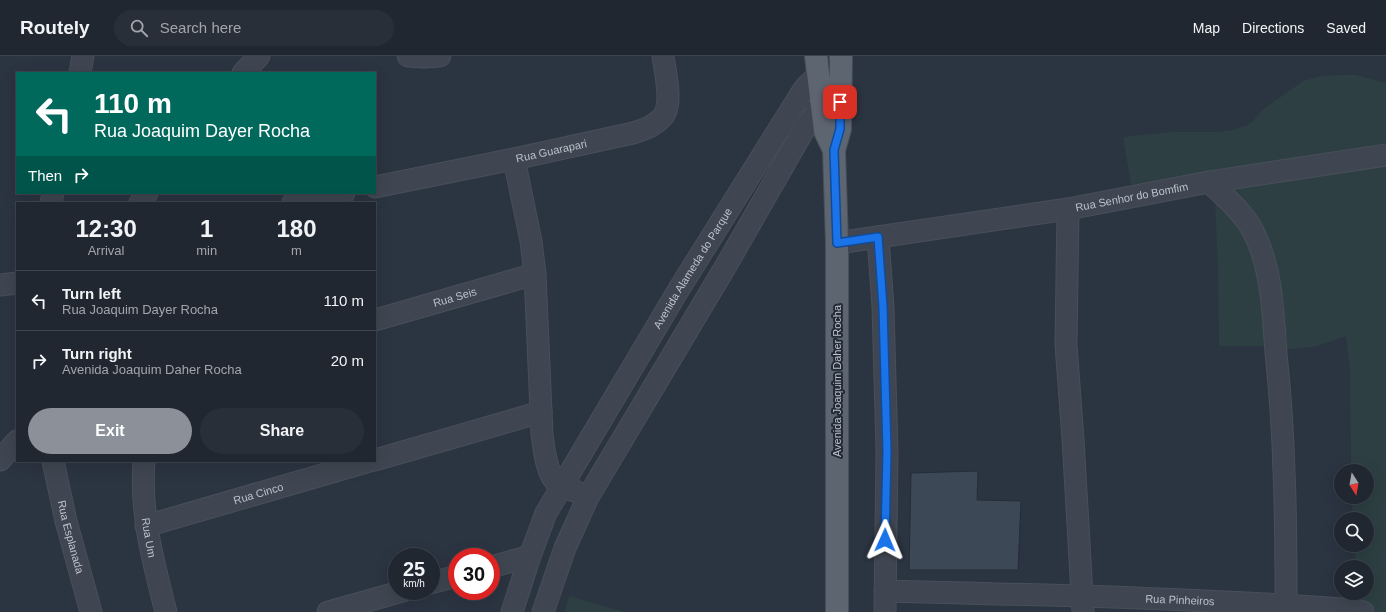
<!DOCTYPE html>
<style>
:root{--surface:#202731;--page:#282f39;--text:#f1f3f6;--muted:#a2a5ab;--line:#3d444d;--accent:#8c9099}
body{margin:0;font-family:Helvetica,sans-serif;background:var(--page);color:var(--text);height:100vh;display:flex;flex-direction:column;font-size:15px;white-space:nowrap}
*{box-sizing:border-box;margin:0}
p{font-size:13px;color:var(--muted)}
.icon{flex:none;width:22px;height:22px;fill:none;stroke:currentColor;stroke-width:2;stroke-linecap:round;stroke-linejoin:round}
.map{position:relative;flex:1;overflow:hidden}
.details{position:absolute;left:16px;top:146px;width:360px;height:260px;display:flex;flex-direction:column;background:var(--surface);border-radius:0px;box-shadow:0 4px 16px #0002,0 0 0 1px var(--line)}
.details>*{flex:none}
.top-card{position:absolute;left:16px;top:16px;width:360px;height:122px;border-radius:0px;box-shadow:0 4px 16px #0002,0 0 0 1px var(--line);background:#00695c;color:#fff;overflow:hidden}
.needle{width:26px;rotate:169deg}
.controls{position:absolute;left:1334px;top:408px;display:grid;gap:8px}
.controls a{display:grid;place-items:center;width:40px;height:40px;border-radius:50%;background:var(--surface);box-shadow:0 4px 16px #0002,0 0 0 1px var(--line);font-size:20px}
.speed{position:absolute;left:388px;top:492px;display:flex;gap:8px;font-size:20px;font-weight:700;text-align:center}
.speed>*{display:grid;place-content:center;width:52px;height:52px;border-radius:50%;background:var(--surface);box-shadow:0 4px 16px #0002,0 0 0 1px var(--line);line-height:1}
.speed small{font-size:10px;font-weight:400}
.speed .limit{border:6px solid #d22;background:#fff;color:#111}
.pin{position:absolute;display:grid;place-items:center;width:34px;height:34px;color:#fff;margin:-17px;border-radius:8px;box-shadow:0 2px 6px #0006}
.me{position:absolute;width:44px;margin:-22px;rotate:1deg;stroke-linejoin:round;filter:drop-shadow(0 0 3px #0008)}
.turn{display:flex;align-items:center;gap:14px;height:84px;padding:0 12px;font-size:18px}
.turn .icon{width:52px;height:52px;stroke-width:2.5}
.turn b{display:block;font-size:28px;line-height:34px}
.then{display:flex;align-items:center;height:38px;padding:0 12px;background:#0003;gap:8px;font-size:15px}
.eta{display:flex;justify-content:space-evenly;align-items:center;height:68px;text-align:center}
.eta b{font-size:24px;font-weight:600;line-height:28px}
.action{display:flex;gap:8px;margin-top:auto;padding:8px 12px}
.action a{flex:1;height:46px;border-radius:24px;background:var(--accent);color:#fff;font-size:16px;font-weight:600;line-height:46px;text-align:center}
.action a+a{background:var(--page);color:var(--text)}
ul{padding:0;list-style:none}
li{display:flex;align-items:center;gap:12px;height:60px;padding:0 12px;border-top:1px solid var(--line)}
li div{flex:1}
li b{display:block;font-size:15px}
li em{font-style:normal}
header{display:flex;align-items:center;gap:24px;box-sizing:border-box;height:56px;padding:0 20px;background:var(--surface);border-bottom:1px solid var(--line)}
header strong{font-size:19px}
nav{display:flex;gap:22px;margin-inline-start:auto;font-size:14px}
.search{width:280px;height:36px;background:var(--page);display:flex;align-items:center;gap:10px;box-sizing:border-box;padding:0 14px;border-radius:22px;color:var(--muted);font-size:15px}
.map>svg:first-child{display:block}
</style>
<header>
<strong>Routely</strong>
<div class="search"><svg class="icon" aria-label="search" viewBox="0 0 24 24"><circle cx="10" cy="10" r="6"/><path d="M15 15l6 6"/></svg>Search here</div>
<nav><a>Map</a><a>Directions</a><a>Saved</a></nav>
</header>
<div class="map">
<svg width="1386" height="556" viewBox="0 0 1386 556">
<rect width="100%" height="100%" fill="#2b3441"/>
<!-- green -->
<path fill="#2d3f42" d="M 1342,19 L 1356,19 L 1386,27 L 1386,556 L 1358,556 L 1357,537 L 1367,537 L 1367,511 L 1356,511 L 1355,489 L 1367,489 L 1367,463 L 1353,463 L 1352,441 L 1367,441 L 1367,415 L 1351,415 L 1350,315 L 1346,280 L 1318,290 L 1283,294 L 1265,290 L 1219,290 L 1218,210 L 1214,123 L 1132,134 L 1123,82 L 1131,80 L 1174,76 L 1217,76 L 1232,74 L 1246,70 L 1253,65 L 1261,55 L 1303,25 L 1322,20 Z
M 569,540 L 625,556 L 564,556 Z"/>
<!-- building -->
<path fill="#3d4856" stroke="#252d38" d="M 978,415 L 977,444 L 1021,445 L 1018,514 L 909,514 L 911,417 Z"/>
<g fill="none" stroke-linecap="round" stroke-linejoin="round">
<defs>
<g id="minor">
<path d="M 408,0 L 424,1 L 440,0"/>
<path d="M 80,17 L 83,0"/>
<path d="M 243,17 L 259,0"/>
<path d="M 514,103 L 531,185 L 535,218 L 542,378 C 544,392 546,419 558,428 C 562,432 569,433 575,435"/>
<path d="M 1209,126 C 1225,141 1243,156 1253,175 C 1272,212 1273,256 1276,297 C 1280,336 1283,376 1284,415 C 1286,460 1286,504 1286,549"/>
<path id="s1" d="M 375,131 L 514,103 L 633,77 C 639,75 646,73 651,70 C 656,67 663,62 665,57 C 672,43 665,15 663,0"/>
<path d="M 51,147 L 53,137"/>
<path d="M 140,147 L 147,137"/>
<path d="M 293,147 L 344,137"/>
<path d="M 1068,153 L 1066,289 L 1073,383 L 1083,556"/>
<path id="s2" d="M 878,181 L 1068,153 L 1209,126 L 1386,99"/>
<path d="M 837,187 L 878,181 L 883,251 L 887,395 L 885,556"/>
<path d="M 0,229 L 17,227"/>
<path id="s3" d="M 375,264 L 535,218"/>
<path d="M 0,404 L 17,385"/>
<path d="M 375,404 L 541,356"/>
<path id="s4" d="M 53,405 L 66,465 L 91,556"/>
<path id="s5" d="M 144,405 C 140,458 153,505 166,556"/>
<path id="s6" d="M 146,470 L 370,405"/>
<path d="M 491,511 L 530,500"/>
<path d="M 431,527 L 457,520"/>
<path id="s7" d="M 885,535 C 1042,539 1200,542 1356,554 L 1363,556"/>
<path d="M 328,556 L 403,535"/>
<path id="s8" d="M 512,556 L 530,500 L 546,457 L 679,233 L 804,33 C 815,20 825,16 840,11"/>
<path d="M 543,556 L 565,492 L 588,441 L 727,208 L 806,70 L 822,51 L 836,47"/>
</g>
<path id="major" d="M 816,0 L 825,75 L 834,94
M 837,556 L 837,187 L 834,94 L 840,73 L 841,0"/>
</defs>
<!-- minor casing -->
<use href="#minor" stroke="#484f5a" stroke-width="23"/>
<!-- major casing -->
<use href="#major" stroke="#484f5a" stroke-width="24"/>
<!-- minor -->
<use href="#minor" stroke="#3f4651" stroke-width="21"/>
<!-- major -->
<use href="#major" stroke="#5d6571" stroke-width="22"/>
</g>
<g fill="none" stroke-linecap="round" stroke-linejoin="round">
<defs>
<path id="route" d="M 840,46 L 840,73 L 834,94 L 837,187 L 878,181 L 883,251 L 887,395 L 885,484"/>
</defs>
<!-- route casing -->
<use href="#route" stroke="#114b97" stroke-width="10"/>
<!-- route -->
<use href="#route" stroke="#1a73e8" stroke-width="7"/>
</g>
<g text-anchor="middle" stroke-width="4" stroke-linejoin="round" paint-order="stroke">
<!-- street labels -->
<g font-size="11" fill="#bcc2cb" stroke="#232b36">
<text dy="4" stroke="none"><textPath href="#s1" startOffset="180">Rua Guarapari</textPath></text>
<text dy="4" stroke="none"><textPath href="#s2" startOffset="257">Rua Senhor do Bomfim</textPath></text>
<text dy="4" stroke="none"><textPath href="#s8" startOffset="390">Avenida Alameda do Parque</textPath></text>
<text dy="4" stroke="none"><textPath href="#s3" startOffset="83">Rua Seis</textPath></text>
<text transform="translate(837 325) rotate(-90)" y="4">Avenida Joaquim Daher Rocha</text>
<text dy="4" stroke="none"><textPath href="#s6" startOffset="117">Rua Cinco</textPath></text>
<text dy="4" stroke="none"><textPath href="#s4" startOffset="78">Rua Esplanada</textPath></text>
<text dy="4" stroke="none"><textPath href="#s5" startOffset="77">Rua Um</textPath></text>
<text dy="4" stroke="none"><textPath href="#s7" startOffset="295">Rua Pinheiros</textPath></text>
</g>
</g>
</svg>
<div class="controls">
<a><svg class="needle" viewBox="-14 -14 28 28"><path d="M0-13l5 13h-10z" fill="#e53935"/><path d="M0 13l5-13h-10z" fill="#a2a5ab"/></svg></a>
<a><svg class="icon" aria-label="search" viewBox="0 0 24 24"><circle cx="10" cy="10" r="6"/><path d="M15 15l6 6"/></svg></a>
<a><svg class="icon" aria-label="layers" viewBox="0 0 24 24"><path d="M12 4l9 5-9 5-9-5zM3 14l9 5 9-5"/></svg></a>
</div>
<div class="speed"><div>25<small>km/h</small></div><div class="limit">30</div></div>
<div class="pin" style="left:840px;top:46px;background:#d93025"><svg class="icon" aria-label="arrive" viewBox="0 0 24 24"><path d="M6 21V4h12l-3 4 3 4H6"/></svg></div>
<svg class="me" style="left:885px;top:484px" viewBox="-20 -20 40 40"><path d="M0-17L14 15 0 8-14 15z" fill="#1a73e8" stroke="#fff" stroke-width="4"/></svg>
<div class="top-card">
<div class="turn"><svg class="icon" aria-label="left" viewBox="0 0 24 24"><path d="M17 20v-9H6M10 6l-5 5 5 5"/></svg><div><b>110 m</b>Rua Joaquim Dayer Rocha</div></div>
<div class="then">Then<svg class="icon" aria-label="right" viewBox="0 0 24 24"><path d="M7 20v-9h11M14 6l5 5-5 5"/></svg></div>
</div>
<section class="details">
<div class="eta">
<div><b>12:30</b><p>Arrival</p></div>
<div><b>1</b><p>min</p></div>
<div><b>180</b><p>m</p></div>
</div>
<ul>
<li><svg class="icon" aria-label="left" viewBox="0 0 24 24"><path d="M17 20v-9H6M10 6l-5 5 5 5"/></svg><div><b>Turn left</b><p>Rua Joaquim Dayer Rocha</p></div><em>110 m</em></li>
<li><svg class="icon" aria-label="right" viewBox="0 0 24 24"><path d="M7 20v-9h11M14 6l5 5-5 5"/></svg><div><b>Turn right</b><p>Avenida Joaquim Daher Rocha</p></div><em>20 m</em></li>
</ul>
<div class="action"><a>Exit</a><a>Share</a></div>
</section>
</div>
